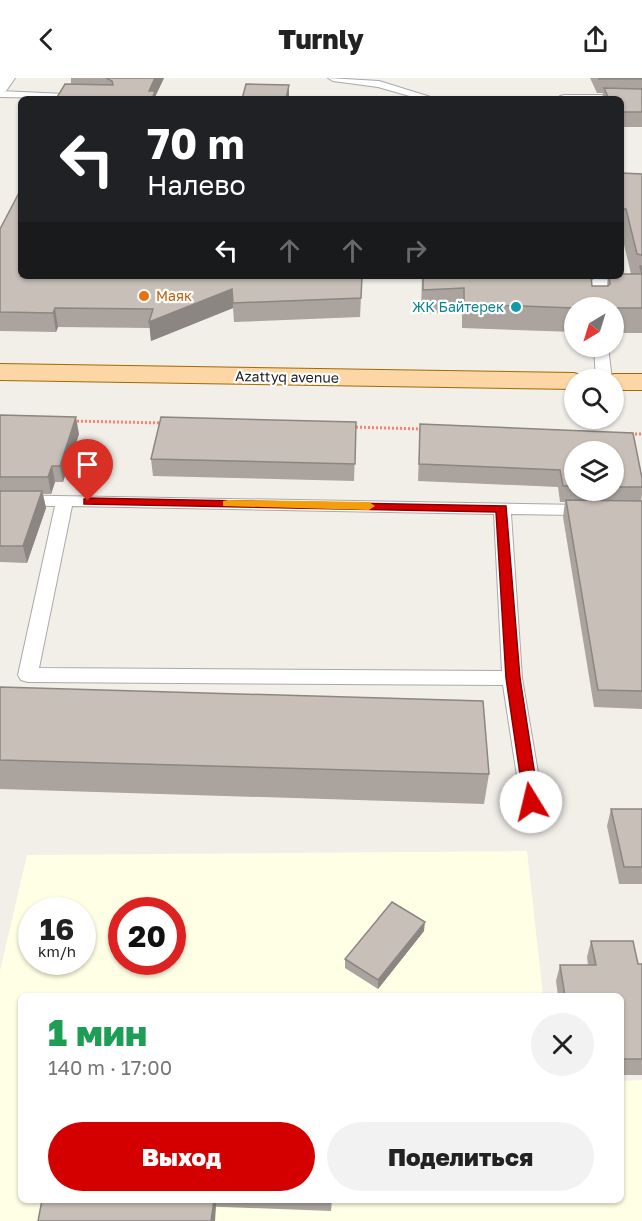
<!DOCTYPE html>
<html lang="ru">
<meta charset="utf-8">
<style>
:root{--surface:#fff;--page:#f2f2f2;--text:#222;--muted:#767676;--accent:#d40000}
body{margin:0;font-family:"Golos Text",sans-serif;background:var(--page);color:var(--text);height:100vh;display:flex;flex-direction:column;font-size:22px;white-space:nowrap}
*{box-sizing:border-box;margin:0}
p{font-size:20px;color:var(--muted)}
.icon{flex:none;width:33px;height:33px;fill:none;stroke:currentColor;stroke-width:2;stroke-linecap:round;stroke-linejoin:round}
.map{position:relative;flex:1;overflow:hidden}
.sheet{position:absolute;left:18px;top:915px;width:606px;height:210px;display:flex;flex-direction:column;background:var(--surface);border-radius:9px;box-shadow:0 2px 4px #0004}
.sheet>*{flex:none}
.guide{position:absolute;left:18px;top:18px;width:606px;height:183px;border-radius:9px;box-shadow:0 2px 4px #0004;background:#202124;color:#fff;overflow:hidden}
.needle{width:39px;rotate:218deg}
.controls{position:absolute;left:564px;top:219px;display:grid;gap:12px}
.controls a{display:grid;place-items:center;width:60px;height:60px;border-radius:50%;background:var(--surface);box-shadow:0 2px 4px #0004;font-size:30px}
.speed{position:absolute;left:18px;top:819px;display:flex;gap:12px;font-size:30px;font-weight:700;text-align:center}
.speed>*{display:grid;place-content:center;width:78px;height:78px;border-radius:50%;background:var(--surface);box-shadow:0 2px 4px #0004;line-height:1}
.speed small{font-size:15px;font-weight:400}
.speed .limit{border:9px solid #d22;background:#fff;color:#111}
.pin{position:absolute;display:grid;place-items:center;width:51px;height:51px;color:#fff;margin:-62px -26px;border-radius:50% 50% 50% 0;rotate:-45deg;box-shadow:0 0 6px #0007}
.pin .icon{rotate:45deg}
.me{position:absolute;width:66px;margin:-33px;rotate:351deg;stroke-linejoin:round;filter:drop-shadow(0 0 4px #0008)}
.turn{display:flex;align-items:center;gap:21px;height:126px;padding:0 30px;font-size:27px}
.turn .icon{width:78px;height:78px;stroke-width:2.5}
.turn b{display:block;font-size:42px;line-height:51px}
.lanes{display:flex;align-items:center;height:57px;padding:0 30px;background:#0003;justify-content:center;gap:30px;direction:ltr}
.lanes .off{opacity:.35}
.round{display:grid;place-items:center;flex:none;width:63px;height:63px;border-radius:32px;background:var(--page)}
.headline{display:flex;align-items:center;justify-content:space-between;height:102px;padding:0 30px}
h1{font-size:36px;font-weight:800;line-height:45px;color:#1e9e55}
.button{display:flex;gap:12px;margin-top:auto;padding:12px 30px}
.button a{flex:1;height:69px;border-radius:36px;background:var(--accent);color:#fff;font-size:24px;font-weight:800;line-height:69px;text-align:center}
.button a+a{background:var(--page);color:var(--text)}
header{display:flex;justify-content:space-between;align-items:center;height:78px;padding:0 30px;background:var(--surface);font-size:27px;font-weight:800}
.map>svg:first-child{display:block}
</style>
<header><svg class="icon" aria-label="back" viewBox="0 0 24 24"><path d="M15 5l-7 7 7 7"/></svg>Turnly<svg class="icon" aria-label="share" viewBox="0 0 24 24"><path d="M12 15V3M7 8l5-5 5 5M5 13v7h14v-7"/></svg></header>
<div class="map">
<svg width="642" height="1143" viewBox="0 0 642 1143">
<rect width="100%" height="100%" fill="#f2efe9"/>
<!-- education -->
<path fill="#ffffe5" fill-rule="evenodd" d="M 527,773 L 543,918 L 21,918 L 21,1122 L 621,1122 L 621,1003 L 642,1002 L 642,1143 L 0,1143 L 0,893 L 27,777 ZM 32,832 L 82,832 L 82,884 L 32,884 ZM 122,832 L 172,832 L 172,884 L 122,884 Z"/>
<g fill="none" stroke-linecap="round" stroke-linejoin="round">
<defs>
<path id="service" d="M 328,0 L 379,3 L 437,21 L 420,21 L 378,9 L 333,3 Z
M 0,13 L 108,18 L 113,21 L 0,19 Z
M 564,17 L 642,17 L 642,23 L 559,21 L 560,18 Z
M 594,201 L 642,202 L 642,210 L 589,208 L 587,205 Z
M 594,268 L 608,268 L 612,302 L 596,302 Z
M 0,417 L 642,428 L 642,438 L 511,436 L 522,600 L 543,724 L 540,730 L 532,733 L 524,730 L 521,724 L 503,607 L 28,604 L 21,602 L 18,597 L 55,428 L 0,427 ZM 72,428 L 494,436 L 502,593 L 39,590 Z"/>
<path id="tertiary" d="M 0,0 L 15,0 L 6,13 L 0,14 Z"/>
<path id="primary" d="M 0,286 L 574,295 L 583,298 L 586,302 L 574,302 L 574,311 L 0,302 Z
M 614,296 L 642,296 L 642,312 L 614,312 L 614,302 L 603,302 L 605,299 Z"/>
</defs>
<!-- service casing -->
<use href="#service" stroke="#a9a9a9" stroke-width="2"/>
<!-- tertiary casing -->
<use href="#tertiary" stroke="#a9a9a9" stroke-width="2"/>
<!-- primary casing -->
<use href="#primary" stroke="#a06b00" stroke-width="2"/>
<!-- path -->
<path stroke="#fa8072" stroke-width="3" stroke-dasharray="2 2" stroke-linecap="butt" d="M 73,343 L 164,345
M 352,349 L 422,351
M 631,356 L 642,356"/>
<!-- service -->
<use href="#service" fill="#fff" fill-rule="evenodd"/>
<!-- tertiary -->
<use href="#tertiary" fill="#fff" fill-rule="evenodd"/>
<!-- primary -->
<use href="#primary" fill="#fcd6a4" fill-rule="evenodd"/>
</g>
<!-- wall -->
<path fill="#aba49e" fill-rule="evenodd" d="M 71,0 L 164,0 L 155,19 L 71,6 Z
M 590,0 L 642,0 L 642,49 L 621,49 L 621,21 L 602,21 L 603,15 L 597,15 Z
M 621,95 L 642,96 L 642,255 L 614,255 L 614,230 L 574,230 L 574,254 L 462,250 L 462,234 L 421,236 L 422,198 L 591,198 L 592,208 L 607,208 L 608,198 L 621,198 L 631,196 L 621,154 Z
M 0,151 L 21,198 L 383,198 L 383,200 L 362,199 L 360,239 L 234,244 L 233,230 L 151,263 L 150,250 L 58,249 L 56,254 L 0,253 Z
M 0,337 L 79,356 L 63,404 L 55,404 L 51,416 L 43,416 L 46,430 L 27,485 L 0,484 Z
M 356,344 L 354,403 L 153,398 L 151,381 Z
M 420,346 L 633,355 L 642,400 L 642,417 L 641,423 L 642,423 L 642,631 L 594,629 L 563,439 L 565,424 L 560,424 L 558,409 L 418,403 ZM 574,374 L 614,374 L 614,412 L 574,412 Z
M 0,609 L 489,696 L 484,726 L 0,711 Z
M 611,731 L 642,731 L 642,806 L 619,806 L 607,748 Z
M 424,853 L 378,911 L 345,890 L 345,881 Z
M 591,863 L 638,886 L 642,886 L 642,997 L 621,997 L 621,918 L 558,918 L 556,903 L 560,887 L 588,887 L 587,879 Z
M 42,1122 L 332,1122 L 331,1133 Z"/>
<!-- shaded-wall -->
<path fill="#8b8681" d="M 155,0 L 164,0 L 155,19 L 155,21 L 149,21 L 149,13 Z
M 289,7 L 289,21 L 286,21 Z
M 232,211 L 233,230 L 151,263 L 149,244 Z
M 55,230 L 58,249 L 56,254 L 53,235 Z
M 76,339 L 79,356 L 63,404 L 60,388 Z
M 52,388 L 55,404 L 51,416 L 48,399 Z
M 42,413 L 46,430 L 27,485 L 23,468 Z
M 425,844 L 424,853 L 378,911 L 378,902 Z
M 214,1122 L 216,1122 L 216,1128 L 215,1143 L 211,1143 Z"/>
<!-- building -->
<path fill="#c7bfb8" stroke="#8b8681" stroke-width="1.5" d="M 106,0 L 155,0 L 149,13 L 155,13 L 152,21 L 56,21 L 65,6 L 113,7 L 112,3 Z
M 599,0 L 642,0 L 642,1 L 599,1 Z
M 246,6 L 289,7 L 286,21 L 242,21 Z
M 604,10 L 642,11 L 642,34 L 621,34 L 621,21 L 609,21 Z
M 621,95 L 642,96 L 642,177 L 637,176 L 626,131 L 621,131 Z
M 21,111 L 21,198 L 362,198 L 361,220 L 233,225 L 232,211 L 149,244 L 153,231 L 55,230 L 53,235 L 0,234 L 0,151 Z
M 640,188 L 642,188 L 642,230 L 574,230 L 464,226 L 464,210 L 423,212 L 423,198 L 591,198 L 592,208 L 608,208 L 610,206 L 609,198 L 621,198 L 621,196 L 642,196 Z
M 0,337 L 76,339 L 60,388 L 52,388 L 48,399 L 0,399 Z
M 161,339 L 356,344 L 355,386 L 151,381 Z
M 420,346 L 633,355 L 642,400 L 642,409 L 614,409 L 614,374 L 574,374 L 574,408 L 563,408 L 560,392 L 419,386 Z
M 0,413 L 42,413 L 23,468 L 0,468 Z
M 566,422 L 642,423 L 642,613 L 598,612 Z
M 0,609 L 483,623 L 489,696 L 0,682 Z
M 611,731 L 642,731 L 642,789 L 624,789 Z
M 392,824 L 425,844 L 378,902 L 345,881 Z
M 591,863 L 633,863 L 638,886 L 642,886 L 642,981 L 621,981 L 621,918 L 565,918 L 560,887 L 596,887 Z
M 42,1122 L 214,1122 L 211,1143 L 38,1143 Z"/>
<!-- route -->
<path fill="#d40000" stroke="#8a0000" stroke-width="1.5" d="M 88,420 L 506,428 L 520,600 L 539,724 L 537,728 L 526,728 L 524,724 L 506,600 L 496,434 L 84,426 L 84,421 Z"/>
<!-- slow -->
<path fill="#f59e0b" d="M 228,422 L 369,424 L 375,428 L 369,432 L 223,428 L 223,423 Z"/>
<!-- markers -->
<circle fill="#e8710a" stroke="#fff" stroke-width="2" cx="144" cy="218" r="6"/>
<circle fill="#0f9aa8" stroke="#fff" stroke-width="2" cx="516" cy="229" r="6"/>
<g text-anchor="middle" stroke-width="4.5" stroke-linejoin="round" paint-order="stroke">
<!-- far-food labels -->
<g font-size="14" fill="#c56008" stroke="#fff" text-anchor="start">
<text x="156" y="223">Маяк</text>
</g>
<!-- far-culture labels -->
<g font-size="14" fill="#0d838f" stroke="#fff" text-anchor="end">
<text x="504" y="234">ЖК Байтерек</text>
</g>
<!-- far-street labels -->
<g font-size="14" fill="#222" stroke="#fff">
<text transform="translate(287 299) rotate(1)" y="5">Azattyq avenue</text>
</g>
</g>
</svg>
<div class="controls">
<a><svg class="needle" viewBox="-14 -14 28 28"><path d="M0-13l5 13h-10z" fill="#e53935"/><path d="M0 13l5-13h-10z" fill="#767676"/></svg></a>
<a><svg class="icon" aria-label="search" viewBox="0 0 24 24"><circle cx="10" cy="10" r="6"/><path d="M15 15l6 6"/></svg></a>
<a><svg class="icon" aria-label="layers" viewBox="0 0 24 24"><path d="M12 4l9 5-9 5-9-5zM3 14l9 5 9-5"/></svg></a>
</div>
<div class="speed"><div>16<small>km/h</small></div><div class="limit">20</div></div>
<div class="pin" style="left:88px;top:423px;background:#d93025"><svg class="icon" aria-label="arrive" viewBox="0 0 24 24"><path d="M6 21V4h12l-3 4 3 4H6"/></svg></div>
<svg class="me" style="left:531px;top:724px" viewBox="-20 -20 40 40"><circle r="19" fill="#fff"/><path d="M0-13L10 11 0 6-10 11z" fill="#d40000"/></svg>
<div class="guide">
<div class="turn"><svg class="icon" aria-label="left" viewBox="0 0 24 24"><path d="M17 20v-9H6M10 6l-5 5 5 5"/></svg><div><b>70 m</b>Налево</div></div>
<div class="lanes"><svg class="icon" aria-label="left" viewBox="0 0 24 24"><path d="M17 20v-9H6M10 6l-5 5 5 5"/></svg><svg class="icon off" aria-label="ahead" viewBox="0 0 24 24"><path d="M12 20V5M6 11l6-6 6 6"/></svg><svg class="icon off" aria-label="ahead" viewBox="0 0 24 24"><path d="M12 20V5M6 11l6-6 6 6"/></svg><svg class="icon off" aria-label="right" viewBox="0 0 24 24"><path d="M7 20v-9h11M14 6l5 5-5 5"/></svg></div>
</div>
<section class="sheet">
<div class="headline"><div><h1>1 мин</h1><p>140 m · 17:00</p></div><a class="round"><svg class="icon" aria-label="close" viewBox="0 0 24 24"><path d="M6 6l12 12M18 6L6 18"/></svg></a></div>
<div class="button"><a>Выход</a><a>Поделиться</a></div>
</section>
</div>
